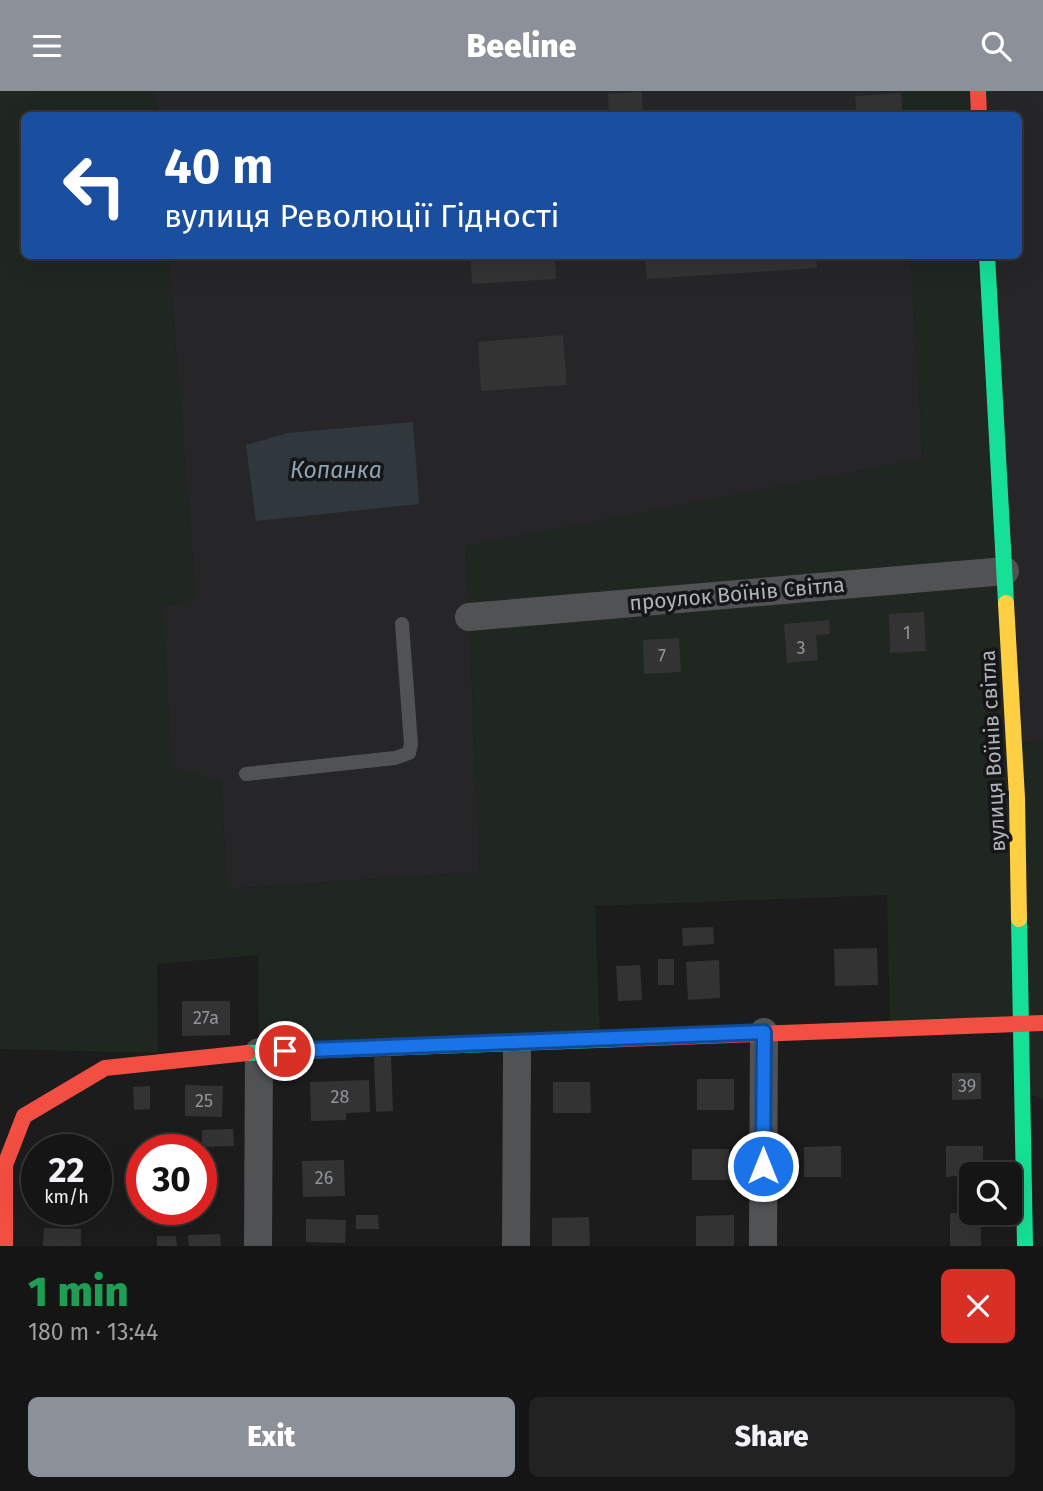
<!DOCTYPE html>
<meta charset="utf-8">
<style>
:root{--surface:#151515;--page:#222;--text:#f1f3f6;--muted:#9d9fa0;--line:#343434;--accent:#8c9099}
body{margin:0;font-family:"Fira Sans",sans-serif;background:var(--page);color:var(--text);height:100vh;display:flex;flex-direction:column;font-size:26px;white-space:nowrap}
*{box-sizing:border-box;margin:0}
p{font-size:23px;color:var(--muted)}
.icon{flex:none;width:38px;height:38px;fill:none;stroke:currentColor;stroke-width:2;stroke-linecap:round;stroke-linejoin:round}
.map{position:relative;height:1155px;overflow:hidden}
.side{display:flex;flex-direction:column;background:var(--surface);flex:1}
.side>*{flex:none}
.banner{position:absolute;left:21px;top:21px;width:1001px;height:147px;border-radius:10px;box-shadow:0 7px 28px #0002,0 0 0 2px var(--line);background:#1a4fa0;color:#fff;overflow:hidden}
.buttons{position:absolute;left:959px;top:1071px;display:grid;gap:14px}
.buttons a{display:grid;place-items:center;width:63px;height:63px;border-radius:10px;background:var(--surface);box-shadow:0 7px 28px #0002,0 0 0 2px var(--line);font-size:35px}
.speed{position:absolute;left:21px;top:1043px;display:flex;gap:14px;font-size:35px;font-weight:700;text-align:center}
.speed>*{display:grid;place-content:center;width:91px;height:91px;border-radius:50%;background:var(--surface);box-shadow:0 7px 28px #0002,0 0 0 2px var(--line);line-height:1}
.speed small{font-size:18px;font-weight:400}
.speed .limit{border:10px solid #d22;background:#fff;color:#111}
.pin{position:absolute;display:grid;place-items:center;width:60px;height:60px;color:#fff;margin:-30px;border:4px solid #fff;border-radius:50%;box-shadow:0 2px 7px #0007}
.me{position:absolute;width:77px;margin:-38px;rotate:0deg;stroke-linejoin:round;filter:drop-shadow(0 0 5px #0008)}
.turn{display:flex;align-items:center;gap:24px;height:147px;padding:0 28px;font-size:32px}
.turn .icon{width:91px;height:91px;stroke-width:2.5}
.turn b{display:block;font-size:49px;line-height:60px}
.round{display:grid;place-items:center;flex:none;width:74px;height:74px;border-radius:10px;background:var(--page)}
.overview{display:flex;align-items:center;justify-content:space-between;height:119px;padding:0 28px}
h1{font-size:42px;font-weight:800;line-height:52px;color:#1e9e55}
.cta{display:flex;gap:14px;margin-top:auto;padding:14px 28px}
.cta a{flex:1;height:80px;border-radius:10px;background:var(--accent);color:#fff;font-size:28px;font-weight:800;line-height:80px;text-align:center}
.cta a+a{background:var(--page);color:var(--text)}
header{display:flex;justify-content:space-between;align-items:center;height:91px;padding:0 28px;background:var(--accent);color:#fff;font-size:32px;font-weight:800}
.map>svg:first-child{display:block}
</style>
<header><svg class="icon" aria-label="menu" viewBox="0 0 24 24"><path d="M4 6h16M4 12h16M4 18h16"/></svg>Beeline<svg class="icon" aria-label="search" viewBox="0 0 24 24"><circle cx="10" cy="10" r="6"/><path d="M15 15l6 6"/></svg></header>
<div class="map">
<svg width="1043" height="1155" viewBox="0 0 1043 1155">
<rect width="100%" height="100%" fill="#1c1c1c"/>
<!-- built -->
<path fill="#262629" d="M 155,0 L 901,0 L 903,24 L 157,24 Z
M 977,0 L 1043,0 L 1043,650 L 1014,653 L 986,165 L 1018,164 L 1018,24 L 978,24 Z
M 168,165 L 911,165 L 923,368 L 466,456 L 480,781 L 227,798 L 221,691 L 172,677 L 162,516 L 196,507 Z"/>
<!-- green -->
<path fill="#202620" d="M 0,0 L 155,0 L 157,24 L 24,24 L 24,164 L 168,165 L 196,507 L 162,516 L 172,676 L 221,691 L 227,798 L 480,781 L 466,455 L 923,368 L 911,165 L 986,165 L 1015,653 L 1043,650 L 1043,1008 L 1024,1001 L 1021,933 L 890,936 L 887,804 L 595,815 L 600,947 L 259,961 L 258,864 L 157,873 L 158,962 L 0,958 Z
M 901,0 L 977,0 L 978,24 L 903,24 Z"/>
<!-- water -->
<path fill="#30383d" d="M 413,331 L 419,413 L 256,430 L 246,354 L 287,342 Z"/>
<!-- building -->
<path fill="#333334" d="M 642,1 L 643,24 L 609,24 L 608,3 Z
M 901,2 L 903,24 L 857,24 L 855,5 Z
M 470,164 L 555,164 L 556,188 L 472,193 Z
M 645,164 L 816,164 L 817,177 L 647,188 Z
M 563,244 L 567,294 L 481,300 L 478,251 Z
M 924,521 L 926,560 L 890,562 L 889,523 Z
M 829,529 L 830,543 L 816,544 L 818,569 L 787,572 L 784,533 Z
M 679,547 L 681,581 L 644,583 L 643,549 Z
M 713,836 L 714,853 L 683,855 L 682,837 Z
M 877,857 L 878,894 L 835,895 L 834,858 Z
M 658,868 L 674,868 L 674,894 L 658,894 Z
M 719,869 L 720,907 L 688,909 L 686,871 Z
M 640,874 L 642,909 L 618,910 L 616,875 Z
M 182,910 L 230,910 L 230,944 L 182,945 Z
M 391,965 L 393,1020 L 376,1021 L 374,966 Z
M 952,982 L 981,982 L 981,1008 L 952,1009 Z
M 697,988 L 734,988 L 734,1019 L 697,1019 Z
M 369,989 L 370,1021 L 346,1022 L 346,1029 L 311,1030 L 310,991 Z
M 553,991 L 590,991 L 591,1022 L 553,1022 Z
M 185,994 L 223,995 L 222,1026 L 185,1025 Z
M 150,995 L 150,1018 L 134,1019 L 133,996 Z
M 233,1038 L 234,1055 L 202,1056 L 202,1039 Z
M 841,1055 L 841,1086 L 804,1086 L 804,1056 Z
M 946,1055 L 983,1055 L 983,1083 L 946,1086 Z
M 692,1058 L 729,1058 L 730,1089 L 692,1089 Z
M 138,1060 L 142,1060 L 142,1087 L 139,1087 Z
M 344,1069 L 345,1105 L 303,1106 L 302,1070 Z
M 950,1122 L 981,1123 L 981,1155 L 950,1155 Z
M 356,1124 L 378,1124 L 379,1138 L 356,1138 Z
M 734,1124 L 734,1155 L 696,1155 L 696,1125 Z
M 589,1126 L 590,1155 L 552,1155 L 552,1127 Z
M 306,1128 L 346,1129 L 345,1152 L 306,1151 Z
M 44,1137 L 81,1138 L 81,1155 L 43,1155 Z
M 220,1143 L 221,1155 L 189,1155 L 188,1144 Z
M 157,1145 L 176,1145 L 177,1155 L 157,1155 Z"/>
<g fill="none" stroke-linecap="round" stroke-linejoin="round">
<!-- lane -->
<path stroke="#515254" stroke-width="14" d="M 246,683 L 395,667 L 409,662 L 411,653 L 402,533"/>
<!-- street -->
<path stroke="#515254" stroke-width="28" d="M 469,526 L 1005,480
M 258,1155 L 259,961
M 516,1155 L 517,962
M 763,1155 L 764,941"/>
<!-- fast -->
<path stroke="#16e098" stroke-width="16" d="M 987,164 L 1006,512
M 1019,828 L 1025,1155
M 247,962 L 623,948"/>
<!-- slow -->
<path stroke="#ffcf43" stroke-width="16" d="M 1006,512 L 1017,707 L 1019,828"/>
<!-- jam -->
<path stroke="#f24e42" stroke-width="16" d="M 978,0 L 979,24
M 623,948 L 1043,932
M 5,1155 L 5,1074 L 24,1025 L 105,977 L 247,962"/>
</g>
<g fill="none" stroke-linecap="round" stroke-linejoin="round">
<defs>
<path id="route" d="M 285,960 L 764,941 L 763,1075"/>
</defs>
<!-- route casing -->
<use href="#route" stroke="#114b97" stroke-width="18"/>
<!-- route -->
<use href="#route" stroke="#1a73e8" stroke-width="12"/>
</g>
<g text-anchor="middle" stroke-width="7" stroke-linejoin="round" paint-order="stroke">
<!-- number labels -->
<g font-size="18" fill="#909499">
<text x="907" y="548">1</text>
<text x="801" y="563">3</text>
<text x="662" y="571">7</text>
<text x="206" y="933">27а</text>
<text x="967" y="1001">39</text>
<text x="340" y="1012">28</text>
<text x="204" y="1016">25</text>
<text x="324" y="1093">26</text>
</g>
<!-- street labels -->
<g font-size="21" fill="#afb4bb" stroke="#161618">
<text transform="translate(737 503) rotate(-5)" y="7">проулок Воїнів Світла</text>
<text transform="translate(993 660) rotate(-93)" y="7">вулиця Воїнів світла</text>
</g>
<!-- water labels -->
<g font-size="23" font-style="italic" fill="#8ba4b1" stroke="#161618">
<text x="336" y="387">Копанка</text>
</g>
</g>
</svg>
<div class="buttons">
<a><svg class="icon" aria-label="search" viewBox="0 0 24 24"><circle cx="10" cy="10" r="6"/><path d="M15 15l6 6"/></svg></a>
</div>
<div class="speed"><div>22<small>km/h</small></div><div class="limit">30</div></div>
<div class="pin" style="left:285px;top:960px;background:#d93025"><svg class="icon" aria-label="arrive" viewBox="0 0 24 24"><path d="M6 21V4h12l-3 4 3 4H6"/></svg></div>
<svg class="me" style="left:763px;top:1075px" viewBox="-20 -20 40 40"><circle r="17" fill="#1a73e8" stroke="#fff" stroke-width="3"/><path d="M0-11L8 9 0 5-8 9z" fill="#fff"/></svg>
<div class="banner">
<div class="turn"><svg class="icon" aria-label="left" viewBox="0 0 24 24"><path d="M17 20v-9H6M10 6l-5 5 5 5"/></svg><div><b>40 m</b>вулиця Революції Гідності</div></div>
</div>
</div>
<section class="side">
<div class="overview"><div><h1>1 min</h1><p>180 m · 13:44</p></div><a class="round" style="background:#d93025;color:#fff"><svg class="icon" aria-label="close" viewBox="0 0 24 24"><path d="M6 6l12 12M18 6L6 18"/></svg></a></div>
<div class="cta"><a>Exit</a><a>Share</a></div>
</section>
